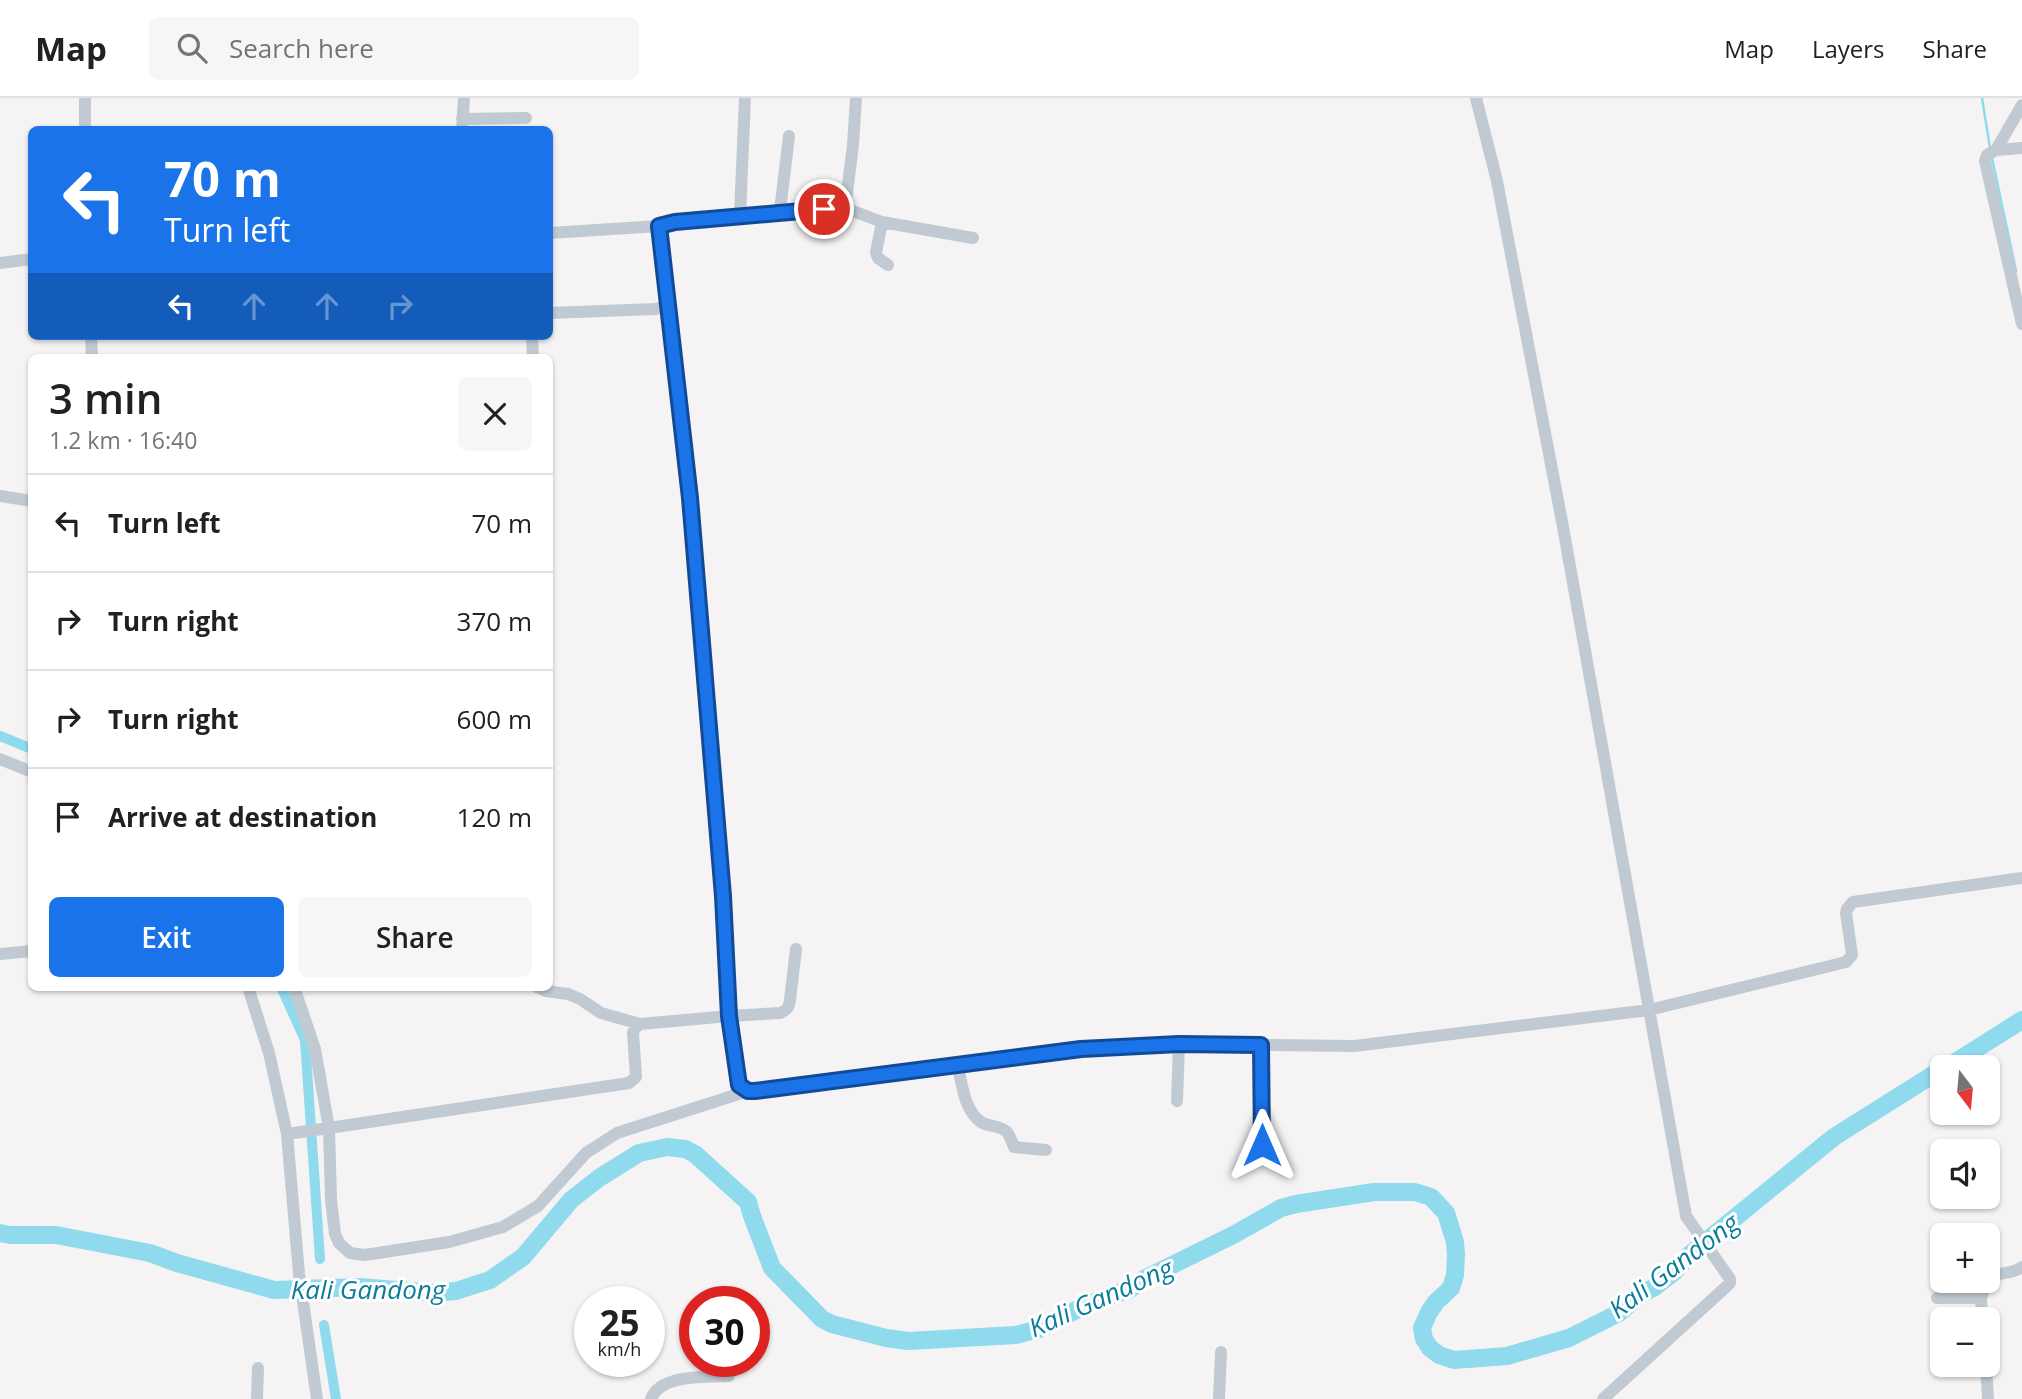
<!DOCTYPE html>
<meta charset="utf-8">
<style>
:root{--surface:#fff;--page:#f6f6f6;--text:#202124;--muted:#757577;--line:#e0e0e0;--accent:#1a73e8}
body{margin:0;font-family:"Open Sans",sans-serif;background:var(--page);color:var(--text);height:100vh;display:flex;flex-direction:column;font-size:26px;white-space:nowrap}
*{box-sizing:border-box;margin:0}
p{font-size:23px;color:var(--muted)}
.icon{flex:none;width:38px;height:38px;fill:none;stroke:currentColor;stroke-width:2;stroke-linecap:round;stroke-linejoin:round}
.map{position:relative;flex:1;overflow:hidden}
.drawer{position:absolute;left:28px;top:256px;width:525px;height:637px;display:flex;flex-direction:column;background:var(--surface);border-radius:10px;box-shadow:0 2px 5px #0004}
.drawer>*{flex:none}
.guide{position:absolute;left:28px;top:28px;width:525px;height:214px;border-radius:10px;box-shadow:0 2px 5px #0004;background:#1a73e8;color:#fff;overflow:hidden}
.needle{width:46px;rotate:164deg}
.controls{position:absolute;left:1930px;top:957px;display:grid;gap:14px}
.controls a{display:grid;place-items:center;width:70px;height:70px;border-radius:10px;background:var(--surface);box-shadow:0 2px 5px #0004;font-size:35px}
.speed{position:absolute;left:574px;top:1188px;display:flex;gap:14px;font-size:35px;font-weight:700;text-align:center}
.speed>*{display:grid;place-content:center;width:91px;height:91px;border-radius:50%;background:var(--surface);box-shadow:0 2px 5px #0004;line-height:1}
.speed small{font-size:18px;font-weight:400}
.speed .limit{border:10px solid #d22;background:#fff;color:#111}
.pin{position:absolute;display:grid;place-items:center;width:60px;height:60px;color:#fff;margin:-30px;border:4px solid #fff;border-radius:50%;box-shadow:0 2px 7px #0007}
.me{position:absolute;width:77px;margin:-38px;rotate:0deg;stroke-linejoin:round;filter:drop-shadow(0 0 5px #0008)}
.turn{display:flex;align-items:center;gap:24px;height:147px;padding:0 21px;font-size:32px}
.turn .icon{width:91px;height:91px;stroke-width:2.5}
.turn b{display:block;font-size:49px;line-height:60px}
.lanes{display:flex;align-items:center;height:66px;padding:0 21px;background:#0003;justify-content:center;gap:35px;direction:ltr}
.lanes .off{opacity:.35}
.round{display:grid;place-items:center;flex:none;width:74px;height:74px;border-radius:10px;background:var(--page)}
.summary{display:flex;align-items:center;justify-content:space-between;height:119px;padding:0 21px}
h1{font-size:42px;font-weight:600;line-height:52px}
.primary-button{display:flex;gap:14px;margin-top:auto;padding:14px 21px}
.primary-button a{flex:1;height:80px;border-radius:10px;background:var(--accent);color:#fff;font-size:28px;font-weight:600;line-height:80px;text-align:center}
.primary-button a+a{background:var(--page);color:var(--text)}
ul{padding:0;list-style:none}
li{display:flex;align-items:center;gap:21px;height:98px;padding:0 21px;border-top:2px solid var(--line)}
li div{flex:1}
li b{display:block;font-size:26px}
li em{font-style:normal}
header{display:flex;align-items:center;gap:42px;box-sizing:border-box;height:98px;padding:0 35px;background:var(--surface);border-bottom:2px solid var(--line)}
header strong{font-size:33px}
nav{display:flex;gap:38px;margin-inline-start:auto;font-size:24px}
.search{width:490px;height:63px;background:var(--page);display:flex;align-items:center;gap:18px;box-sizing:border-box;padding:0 24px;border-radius:10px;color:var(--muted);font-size:26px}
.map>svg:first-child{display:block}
</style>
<header>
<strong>Map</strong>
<div class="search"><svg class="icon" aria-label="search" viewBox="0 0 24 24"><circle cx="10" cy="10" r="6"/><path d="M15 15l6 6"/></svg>Search here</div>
<nav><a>Map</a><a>Layers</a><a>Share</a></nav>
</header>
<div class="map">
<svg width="2022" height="1301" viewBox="0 0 2022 1301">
<rect width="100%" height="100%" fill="#f5f3f3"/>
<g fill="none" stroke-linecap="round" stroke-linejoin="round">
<!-- stream -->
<path stroke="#90daee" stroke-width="2.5" d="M 1982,0 L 1990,50
M 1992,60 L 2016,173"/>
<!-- canal -->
<path stroke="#90daee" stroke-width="10" d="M 0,638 L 32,651
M 281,889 L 305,942 L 320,1161
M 324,1227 L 336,1301"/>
<!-- river -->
<path stroke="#90daee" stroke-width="18" d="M 1946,970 L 2022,922
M 0,1135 L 10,1137 L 56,1137 L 150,1155 L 177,1165 L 274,1192 L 360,1189 L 432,1195 L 456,1193 L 490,1182 L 523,1159 L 571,1102 L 599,1080 L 639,1055 L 667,1049 L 685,1051 L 695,1056 L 748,1104 L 752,1118 L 772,1170 L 822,1221 L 832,1226 L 886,1240 L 908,1243 L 1016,1237 L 1039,1231 L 1088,1206 L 1130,1191 L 1146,1180 L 1235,1136 L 1281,1110 L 1296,1106 L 1374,1094 L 1415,1094 L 1431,1099 L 1446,1115 L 1455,1144 L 1456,1157 L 1455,1177 L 1451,1190 L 1436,1204 L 1429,1214 L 1422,1230 L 1424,1241 L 1430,1250 L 1439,1257 L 1454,1262 L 1507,1258 L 1569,1240 L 1619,1215 L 1641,1196 L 1653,1190 L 1674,1174 L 1688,1158 L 1834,1039 L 1942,971"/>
<!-- minor -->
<path stroke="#c1cad2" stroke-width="12" d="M 85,0 L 85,32
M 1476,0 L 1497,83 L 1563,429 L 1686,1118 L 1730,1181 L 1730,1185 L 1727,1188 L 1603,1301
M 2022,7 L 1996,52 L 1987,57 L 1985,63 L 2022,226
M 462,21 L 526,20
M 462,32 L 464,0
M 1996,52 L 2022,50
M 845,110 L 882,124 L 973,140
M 780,113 L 789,38
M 740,117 L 745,0
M 882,124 L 876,155 L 878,160 L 888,167
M 550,135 L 659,128 L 675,124 L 780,113 L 845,110 L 853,47 L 856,0
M 0,165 L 32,161
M 666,203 L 690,400 L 723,798 L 729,918 L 780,915 C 787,912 789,910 790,902 L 796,851
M 550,215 L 655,211 C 660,210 661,210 664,206 C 671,197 661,142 659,128
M 91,238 L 92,259
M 532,238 L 533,259
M 0,398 L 32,403
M 0,661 L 32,674
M 0,856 L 32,853
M 248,889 L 269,955 L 287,1036 L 299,1176 L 317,1301
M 537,889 L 546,893 L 568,896 L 580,901 L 601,915 L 640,926
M 1261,947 L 1262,1047
M 958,968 C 962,986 964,1012 981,1024 C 988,1029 1000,1027 1007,1034 C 1010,1038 1012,1044 1014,1049 L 1046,1052
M 748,993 L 617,1035 L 586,1055 L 538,1108 L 503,1129 L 449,1144 L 365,1157 L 350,1155 L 339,1145 L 335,1136 L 331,1102 L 329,1030 L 629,985 L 636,979 L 633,935 L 635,930 L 640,926 L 729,918 L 737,980 L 739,987 L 748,993 L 992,963 L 1081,951 L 1179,946 L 1354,948 L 1649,912 L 1846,864 L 1852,857 L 1846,815 L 1847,811 L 1853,804 L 2022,780
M 1177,1003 L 1179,946
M 287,1036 L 329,1030 L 315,951 L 294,889
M 1988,1182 C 1998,1173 2011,1177 2022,1169
M 1937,1200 L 1981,1200
M 1982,1222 L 1981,1200 L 1987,1183
M 1986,1267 L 1988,1301
M 257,1301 L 258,1270
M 651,1301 C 660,1276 707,1279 729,1278
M 1219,1301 L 1221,1254"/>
</g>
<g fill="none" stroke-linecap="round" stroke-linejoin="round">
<defs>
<path id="route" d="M 824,111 L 675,124 L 659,128 L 690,400 L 723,798 L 729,918 L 739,987 L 748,993 L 755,993 L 1081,951 L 1179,946 L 1261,947 L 1262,1047"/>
</defs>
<!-- route casing -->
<use href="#route" stroke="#114b97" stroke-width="18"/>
<!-- route -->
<use href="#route" stroke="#1a73e8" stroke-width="12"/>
</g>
<g text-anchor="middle" stroke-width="6" stroke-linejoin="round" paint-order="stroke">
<!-- water labels -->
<g font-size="26" font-style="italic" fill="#0c7c9b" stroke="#fff">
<text transform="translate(1674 1168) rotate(-37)" y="9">Kali Gandong</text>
<text x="368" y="1201">Kali Gandong</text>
<text transform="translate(1101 1200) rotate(-24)" y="9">Kali Gandong</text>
</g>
</g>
</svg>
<div class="controls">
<a><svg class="needle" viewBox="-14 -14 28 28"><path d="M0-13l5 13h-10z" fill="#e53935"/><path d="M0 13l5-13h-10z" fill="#757577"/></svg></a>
<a><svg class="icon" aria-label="sound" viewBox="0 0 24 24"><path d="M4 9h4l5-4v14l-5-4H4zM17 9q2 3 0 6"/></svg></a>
<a>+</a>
<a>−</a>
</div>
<div class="speed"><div>25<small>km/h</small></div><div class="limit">30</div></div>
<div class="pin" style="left:824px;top:111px;background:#d93025"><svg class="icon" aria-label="arrive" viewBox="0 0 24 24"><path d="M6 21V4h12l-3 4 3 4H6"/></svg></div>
<svg class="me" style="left:1262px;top:1047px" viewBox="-20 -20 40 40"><path d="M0-17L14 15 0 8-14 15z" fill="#1a73e8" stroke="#fff" stroke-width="4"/></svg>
<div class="guide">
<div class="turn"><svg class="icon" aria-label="left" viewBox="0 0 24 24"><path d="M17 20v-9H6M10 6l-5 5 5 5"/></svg><div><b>70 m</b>Turn left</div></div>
<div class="lanes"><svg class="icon" aria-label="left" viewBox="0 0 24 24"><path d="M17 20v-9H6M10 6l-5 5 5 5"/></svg><svg class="icon off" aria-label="ahead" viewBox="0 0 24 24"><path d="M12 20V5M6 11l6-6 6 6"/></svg><svg class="icon off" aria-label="ahead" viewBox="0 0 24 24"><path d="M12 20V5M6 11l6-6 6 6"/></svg><svg class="icon off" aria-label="right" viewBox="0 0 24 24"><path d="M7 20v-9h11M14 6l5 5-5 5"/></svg></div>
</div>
<section class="drawer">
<div class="summary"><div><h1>3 min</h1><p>1.2 km · 16:40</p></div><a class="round"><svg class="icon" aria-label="close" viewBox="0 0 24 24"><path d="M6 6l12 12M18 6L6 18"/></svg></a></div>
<ul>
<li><svg class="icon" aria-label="left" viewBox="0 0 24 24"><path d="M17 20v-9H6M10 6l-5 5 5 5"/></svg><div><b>Turn left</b></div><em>70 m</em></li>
<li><svg class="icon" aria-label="right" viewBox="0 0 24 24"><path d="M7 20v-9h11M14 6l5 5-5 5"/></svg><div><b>Turn right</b></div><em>370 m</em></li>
<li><svg class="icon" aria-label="right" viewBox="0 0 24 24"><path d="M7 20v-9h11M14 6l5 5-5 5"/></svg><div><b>Turn right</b></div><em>600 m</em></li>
<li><svg class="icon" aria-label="arrive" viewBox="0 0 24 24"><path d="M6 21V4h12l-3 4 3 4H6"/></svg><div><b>Arrive at destination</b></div><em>120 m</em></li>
</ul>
<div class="primary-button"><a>Exit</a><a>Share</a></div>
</section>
</div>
